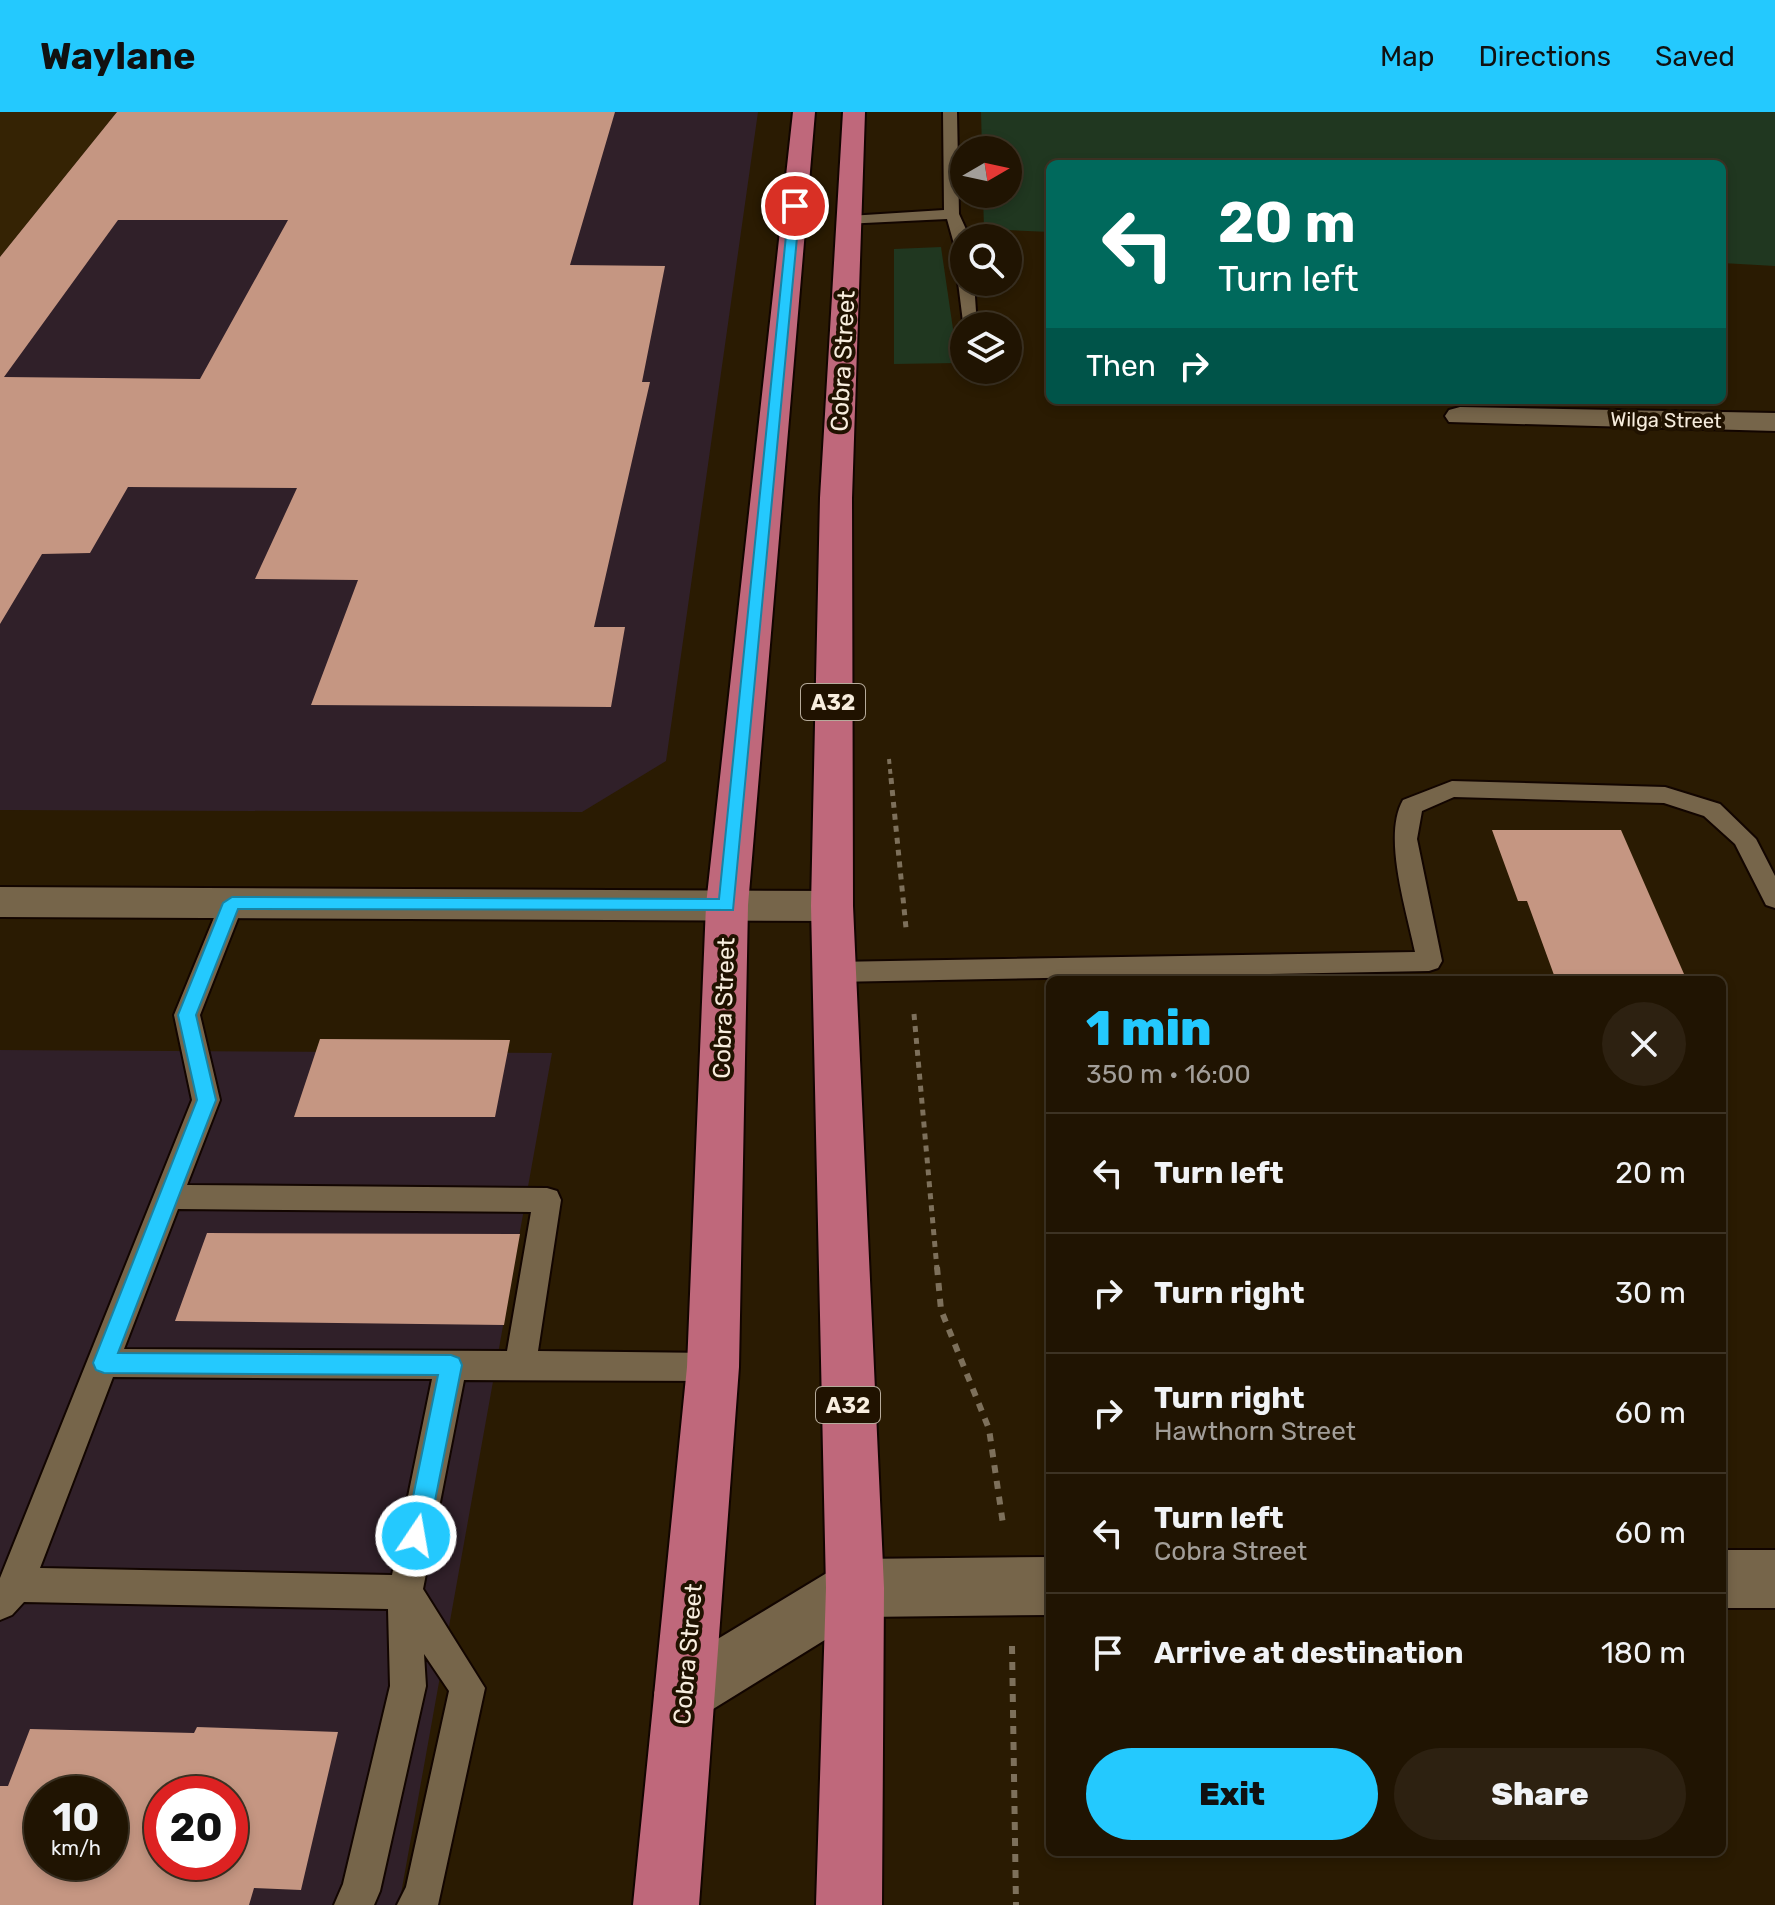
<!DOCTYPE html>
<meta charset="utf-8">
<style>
:root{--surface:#201402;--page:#2d2111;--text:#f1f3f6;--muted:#a29e99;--line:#3d3324;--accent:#24c9fe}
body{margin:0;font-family:Rubik,sans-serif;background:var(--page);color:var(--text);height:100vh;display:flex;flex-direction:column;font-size:30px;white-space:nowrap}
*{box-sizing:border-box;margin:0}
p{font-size:26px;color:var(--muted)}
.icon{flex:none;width:44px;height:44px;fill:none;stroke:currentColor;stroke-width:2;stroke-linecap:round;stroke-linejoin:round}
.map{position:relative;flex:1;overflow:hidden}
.details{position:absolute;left:1046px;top:864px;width:680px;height:880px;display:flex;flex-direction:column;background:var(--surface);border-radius:12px;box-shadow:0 4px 12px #0003,0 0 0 2px var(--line)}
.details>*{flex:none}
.banner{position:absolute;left:1046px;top:48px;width:680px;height:244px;border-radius:12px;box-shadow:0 4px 12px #0003,0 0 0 2px var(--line);background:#00695c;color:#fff;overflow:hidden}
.needle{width:52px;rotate:81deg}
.controls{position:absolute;left:950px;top:24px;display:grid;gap:16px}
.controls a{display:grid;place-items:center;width:72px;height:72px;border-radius:50%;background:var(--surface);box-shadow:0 4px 12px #0003,0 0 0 2px var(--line);font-size:40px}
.speed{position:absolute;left:24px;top:1664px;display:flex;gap:16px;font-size:40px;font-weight:700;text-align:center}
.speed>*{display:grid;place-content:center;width:104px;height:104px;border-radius:50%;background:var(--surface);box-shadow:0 4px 12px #0003,0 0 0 2px var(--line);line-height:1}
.speed small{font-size:20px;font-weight:400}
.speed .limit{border:12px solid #d22;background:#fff;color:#111}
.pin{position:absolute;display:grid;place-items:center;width:68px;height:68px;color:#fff;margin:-34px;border:4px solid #fff;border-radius:50%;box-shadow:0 2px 8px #0007}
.me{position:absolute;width:88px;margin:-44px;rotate:12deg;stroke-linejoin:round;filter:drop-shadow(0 0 6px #0008)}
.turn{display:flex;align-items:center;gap:28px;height:168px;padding:0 40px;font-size:36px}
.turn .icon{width:104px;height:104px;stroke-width:2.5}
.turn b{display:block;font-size:56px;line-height:68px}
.then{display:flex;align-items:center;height:76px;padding:0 40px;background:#0003;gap:16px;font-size:30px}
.round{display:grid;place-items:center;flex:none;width:84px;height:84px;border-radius:42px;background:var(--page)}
.head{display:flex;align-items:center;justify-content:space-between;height:136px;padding:0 40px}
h1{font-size:48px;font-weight:800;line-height:60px;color:var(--accent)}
.cta{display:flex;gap:16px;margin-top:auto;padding:16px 40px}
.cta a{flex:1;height:92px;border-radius:48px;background:var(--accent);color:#111;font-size:32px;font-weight:800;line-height:92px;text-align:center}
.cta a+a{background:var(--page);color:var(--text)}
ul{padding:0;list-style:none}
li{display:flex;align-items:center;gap:24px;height:120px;padding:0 40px;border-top:2px solid var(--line)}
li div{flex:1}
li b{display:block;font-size:30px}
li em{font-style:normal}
header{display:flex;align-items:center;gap:48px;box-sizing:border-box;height:112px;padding:0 40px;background:var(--accent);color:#111}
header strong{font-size:38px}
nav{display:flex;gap:44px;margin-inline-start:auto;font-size:28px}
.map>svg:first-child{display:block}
</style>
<header>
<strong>Waylane</strong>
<nav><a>Map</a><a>Directions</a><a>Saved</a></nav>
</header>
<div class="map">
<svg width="1775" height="1793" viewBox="0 0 1775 1793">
<rect width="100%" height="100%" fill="#2a1b02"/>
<!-- commercial -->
<path fill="#302029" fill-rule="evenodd" d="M 117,0 L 758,0 L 666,649 L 582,700 L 0,698 L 0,145 Z
M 0,938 L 552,941 L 399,1793 L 0,1793 ZM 42,1682 L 110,1682 L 110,1750 L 42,1750 ZM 162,1682 L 230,1682 L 230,1750 L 162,1750 Z"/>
<!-- built -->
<path fill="#352304" d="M 0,0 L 117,0 L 0,145 Z"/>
<!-- green -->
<path fill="#203720" d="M 981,0 L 1775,0 L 1775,154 L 1722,151 L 1722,52 L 1050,52 L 1050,120 L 984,117 L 983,82 L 1008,82 L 1008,38 L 982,38 Z
M 941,135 L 958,251 L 894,252 L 894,137 Z"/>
<!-- building -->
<path fill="#c59682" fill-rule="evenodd" d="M 117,0 L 615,0 L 570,153 L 665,154 L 642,270 L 650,270 L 594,515 L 625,515 L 611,595 L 311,593 L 358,468 L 255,467 L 297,376 L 128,375 L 90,441 L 42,442 L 0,512 L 0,145 ZM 118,108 L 288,108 L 200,267 L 4,265 Z
M 1492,718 L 1621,718 L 1684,862 L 1554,863 L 1527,789 L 1518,789 Z
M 320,927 L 510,928 L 495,1005 L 294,1005 Z
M 207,1121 L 520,1122 L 504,1213 L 175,1209 Z
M 197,1615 L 338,1620 L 301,1778 L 254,1776 L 249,1793 L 0,1793 L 0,1674 L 8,1674 L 30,1617 L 194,1621 ZM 42,1682 L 110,1682 L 110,1750 L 42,1750 ZM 162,1682 L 230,1682 L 230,1750 L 162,1750 Z"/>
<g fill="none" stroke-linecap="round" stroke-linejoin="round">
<defs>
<path id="lane" d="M 943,0 L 957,0 L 959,102 L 970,126 L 964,126 L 964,144 L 956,139 L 947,107 L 844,112 L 844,106 L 849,104 L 944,98 Z
M 964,166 L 964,170 L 974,170 L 977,214 L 964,214 L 964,218 L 958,170 Z
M 1452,669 L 1665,675 L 1720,692 L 1756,727 L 1775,764 L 1775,796 L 1766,793 L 1735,732 L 1704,704 L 1664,691 L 1454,685 L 1422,699 L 1417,727 L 1442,849 L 1438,856 L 1429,859 L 833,870 L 824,867 L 820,860 L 824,853 L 833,850 L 1415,840 C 1407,800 1382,724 1403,688 Z
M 232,782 L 241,785 L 244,791 L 200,903 L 220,988 L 187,1073 L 547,1076 L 557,1079 L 561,1088 L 538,1239 L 713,1241 L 724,1245 L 729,1255 L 724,1265 L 713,1269 L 464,1268 L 423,1477 L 485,1576 L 438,1793 L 397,1793 L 406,1775 L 449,1579 L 424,1542 L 426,1574 L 380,1779 L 374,1793 L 334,1793 L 343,1772 L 390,1574 L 388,1497 L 24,1490 L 12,1503 L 0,1508 L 0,1466 L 192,988 L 174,903 L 220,791 L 223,785 ZM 178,1097 L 531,1100 L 507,1239 L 124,1237 ZM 113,1265 L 432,1267 L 392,1463 L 40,1456 Z"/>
<path id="street" d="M 1460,295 L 1775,301 L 1775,319 L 1449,310 L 1445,304 L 1449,298 Z
M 0,775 L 832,779 L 847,783 L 853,794 L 847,805 L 832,809 L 0,805 Z
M 1722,1438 L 1775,1438 L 1775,1496 L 1722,1496 Z
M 1050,1445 L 1050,1503 L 862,1505 L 705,1602 L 684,1611 L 663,1602 L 654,1581 L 663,1560 L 835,1456 L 855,1447 Z"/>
<path id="highway" d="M 793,0 L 815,0 L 748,793 L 739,1255 L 699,1793 L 633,1793 L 687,1255 L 706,793 Z
M 843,0 L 865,0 L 852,386 L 853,794 L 884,1476 L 882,1793 L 816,1793 L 826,1476 L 811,794 L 820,386 Z"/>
</defs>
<!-- lane casing -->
<use href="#lane" stroke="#120500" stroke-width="4"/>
<!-- street casing -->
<use href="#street" stroke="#120500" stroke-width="4"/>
<!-- highway casing -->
<use href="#highway" stroke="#120500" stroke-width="4"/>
<!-- path-far2 -->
<path stroke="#7d705b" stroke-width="4" stroke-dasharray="5 5" stroke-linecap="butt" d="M 889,647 L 891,668"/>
<!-- path-far1 -->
<path stroke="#7d705b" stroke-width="5" stroke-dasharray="6 6" stroke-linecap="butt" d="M 891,666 L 906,816
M 914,902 L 937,1157"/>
<!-- path -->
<path stroke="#7d705b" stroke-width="6" stroke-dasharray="8 8" stroke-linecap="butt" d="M 937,1155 L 941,1198 L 989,1317 L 1003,1412
M 1012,1534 L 1016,1793"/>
<!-- lane -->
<use href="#lane" fill="#76654a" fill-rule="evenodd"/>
<!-- street -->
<use href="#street" fill="#76654a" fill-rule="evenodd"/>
<!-- highway -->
<use href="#highway" fill="#bf687b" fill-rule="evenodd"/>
</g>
<!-- route -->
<path fill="#24c9fe" stroke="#1783a5" stroke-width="2" d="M 795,91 L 800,94 L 733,798 L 238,797 L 196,903 L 216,988 L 118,1241 L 451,1243 L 459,1246 L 462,1253 L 428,1424 L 425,1432 L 416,1435 L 408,1432 L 405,1424 L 438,1263 L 104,1261 L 96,1258 L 93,1251 L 197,988 L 178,903 L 223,791 L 232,785 L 719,787 L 789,94 Z"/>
<g text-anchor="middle" stroke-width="8" stroke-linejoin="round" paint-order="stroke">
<!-- far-street labels -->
<g font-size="20" fill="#f7edde" stroke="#201200">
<text transform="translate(1666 308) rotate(1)" y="7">Wilga Street</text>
</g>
<!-- shield labels -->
<g fill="#201200" stroke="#b6ab9b" stroke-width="2">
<rect x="801" y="572" width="64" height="36" rx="6"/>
<rect x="816" y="1275" width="64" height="36" rx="6"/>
</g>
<g font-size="22" font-weight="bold" fill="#f7edde">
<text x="833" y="598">A32</text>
<text x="848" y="1301">A32</text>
</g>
<!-- street labels -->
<g font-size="24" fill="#f7edde" stroke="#201200">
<text transform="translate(843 249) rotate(-87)" y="8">Cobra Street</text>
<text transform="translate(724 896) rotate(-88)" y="8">Cobra Street</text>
<text transform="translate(688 1542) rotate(-85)" y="8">Cobra Street</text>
</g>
</g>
</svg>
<div class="controls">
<a><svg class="needle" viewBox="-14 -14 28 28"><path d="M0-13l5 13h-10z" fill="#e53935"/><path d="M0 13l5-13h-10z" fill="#a29e99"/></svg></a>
<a><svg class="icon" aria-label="search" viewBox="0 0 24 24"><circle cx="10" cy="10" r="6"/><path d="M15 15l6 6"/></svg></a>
<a><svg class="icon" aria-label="layers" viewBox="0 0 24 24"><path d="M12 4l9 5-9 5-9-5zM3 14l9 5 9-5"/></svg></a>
</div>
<div class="speed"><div>10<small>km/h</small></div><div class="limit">20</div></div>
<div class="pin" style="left:795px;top:94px;background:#d93025"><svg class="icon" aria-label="arrive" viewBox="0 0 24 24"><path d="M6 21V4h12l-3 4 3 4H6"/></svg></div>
<svg class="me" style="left:416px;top:1424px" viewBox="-20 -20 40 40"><circle r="17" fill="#24c9fe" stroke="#fff" stroke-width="3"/><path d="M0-11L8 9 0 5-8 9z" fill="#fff"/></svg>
<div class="banner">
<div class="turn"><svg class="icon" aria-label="left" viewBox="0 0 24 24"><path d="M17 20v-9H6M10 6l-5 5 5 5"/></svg><div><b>20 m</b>Turn left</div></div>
<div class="then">Then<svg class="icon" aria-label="right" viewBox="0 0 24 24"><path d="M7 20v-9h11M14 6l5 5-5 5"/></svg></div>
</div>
<section class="details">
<div class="head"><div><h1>1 min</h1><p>350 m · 16:00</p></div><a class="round"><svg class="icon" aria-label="close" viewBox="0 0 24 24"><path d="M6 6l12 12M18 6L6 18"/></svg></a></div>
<ul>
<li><svg class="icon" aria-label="left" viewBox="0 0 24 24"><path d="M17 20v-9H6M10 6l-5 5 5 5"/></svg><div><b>Turn left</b></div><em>20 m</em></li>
<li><svg class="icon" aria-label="right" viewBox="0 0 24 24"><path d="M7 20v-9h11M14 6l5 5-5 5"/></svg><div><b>Turn right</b></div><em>30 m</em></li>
<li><svg class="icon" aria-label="right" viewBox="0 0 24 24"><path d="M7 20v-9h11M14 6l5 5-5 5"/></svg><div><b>Turn right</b><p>Hawthorn Street</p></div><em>60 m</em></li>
<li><svg class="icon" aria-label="left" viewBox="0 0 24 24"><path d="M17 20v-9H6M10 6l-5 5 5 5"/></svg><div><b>Turn left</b><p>Cobra Street</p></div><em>60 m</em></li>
<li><svg class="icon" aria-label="arrive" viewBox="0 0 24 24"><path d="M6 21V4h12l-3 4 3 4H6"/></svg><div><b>Arrive at destination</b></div><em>180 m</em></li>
</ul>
<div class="cta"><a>Exit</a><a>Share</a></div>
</section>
</div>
